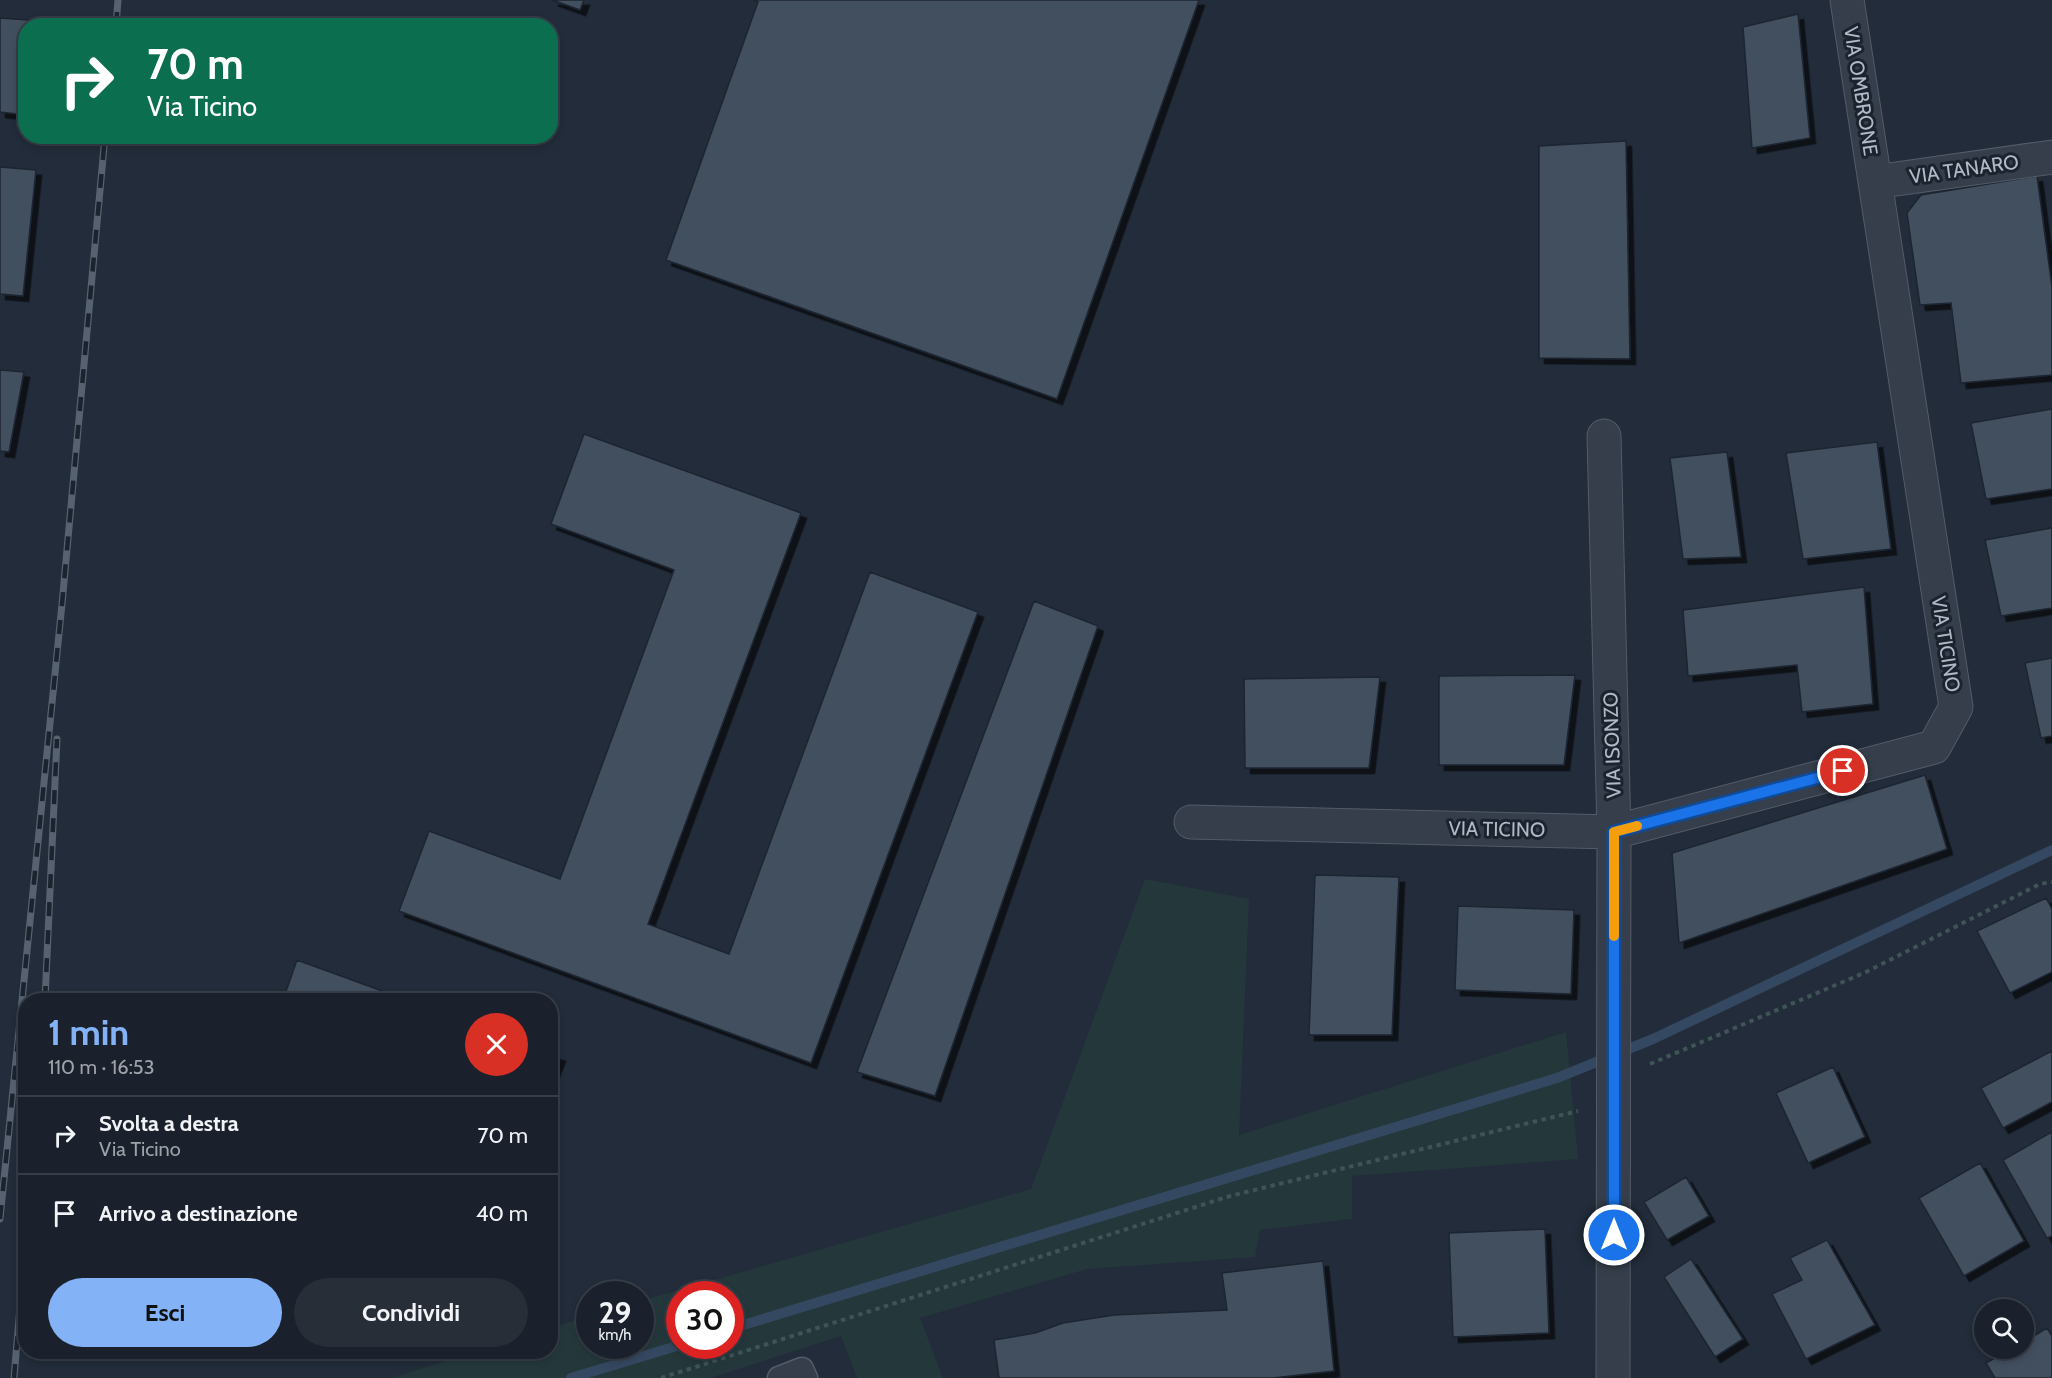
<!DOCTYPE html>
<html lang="it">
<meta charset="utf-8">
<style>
:root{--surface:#1a212c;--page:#272e38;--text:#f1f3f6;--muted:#9fa3a9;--line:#383e48;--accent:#84b2f7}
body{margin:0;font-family:Cabin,sans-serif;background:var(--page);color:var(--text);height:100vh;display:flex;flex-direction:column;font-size:22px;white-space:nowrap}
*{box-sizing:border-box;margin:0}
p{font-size:20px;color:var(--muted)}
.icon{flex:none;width:33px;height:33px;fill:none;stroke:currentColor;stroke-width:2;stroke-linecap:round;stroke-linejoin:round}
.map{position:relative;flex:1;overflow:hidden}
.details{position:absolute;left:18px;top:993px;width:540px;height:366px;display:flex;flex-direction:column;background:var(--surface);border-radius:24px;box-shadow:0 3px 9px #0003,0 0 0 2px var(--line)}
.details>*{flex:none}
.banner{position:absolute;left:18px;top:18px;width:540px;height:126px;border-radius:24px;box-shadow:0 3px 9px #0003,0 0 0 2px var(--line);background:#0b6e4f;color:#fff;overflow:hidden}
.fabs{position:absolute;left:1974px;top:1299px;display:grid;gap:12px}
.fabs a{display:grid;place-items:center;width:60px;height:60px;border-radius:50%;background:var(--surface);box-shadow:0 3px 9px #0003,0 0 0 2px var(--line);font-size:30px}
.speed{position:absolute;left:576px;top:1281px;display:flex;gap:12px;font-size:30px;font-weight:700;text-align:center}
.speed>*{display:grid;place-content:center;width:78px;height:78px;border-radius:50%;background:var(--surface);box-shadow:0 3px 9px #0003,0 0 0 2px var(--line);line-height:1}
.speed small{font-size:15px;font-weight:400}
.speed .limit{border:9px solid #d22;background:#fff;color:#111}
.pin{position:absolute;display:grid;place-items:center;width:51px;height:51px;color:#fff;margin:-26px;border:3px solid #fff;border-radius:50%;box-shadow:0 2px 6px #0007}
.me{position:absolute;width:66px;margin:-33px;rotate:0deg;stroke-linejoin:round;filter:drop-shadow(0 0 4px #0008)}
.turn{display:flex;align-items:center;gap:21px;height:126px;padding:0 30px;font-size:27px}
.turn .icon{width:78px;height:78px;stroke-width:2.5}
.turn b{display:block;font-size:42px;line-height:51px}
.round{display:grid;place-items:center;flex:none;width:63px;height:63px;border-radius:32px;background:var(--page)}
.head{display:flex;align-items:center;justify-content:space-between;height:102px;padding:0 30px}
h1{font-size:36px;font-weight:700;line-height:45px;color:var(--accent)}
.cta{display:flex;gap:12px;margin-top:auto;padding:12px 30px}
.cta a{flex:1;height:69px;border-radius:36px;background:var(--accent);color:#111;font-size:24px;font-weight:700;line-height:69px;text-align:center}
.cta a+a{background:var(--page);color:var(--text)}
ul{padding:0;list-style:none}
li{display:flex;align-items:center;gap:18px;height:78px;padding:0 30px;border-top:2px solid var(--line)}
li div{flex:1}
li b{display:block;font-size:22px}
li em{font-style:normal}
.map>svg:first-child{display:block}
</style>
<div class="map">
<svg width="2052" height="1378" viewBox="0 0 2052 1378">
<defs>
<filter id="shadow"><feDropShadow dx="5.5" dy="5.5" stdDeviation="0" flood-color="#0009"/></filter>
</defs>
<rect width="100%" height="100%" fill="#222c3a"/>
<!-- green -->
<path fill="#24383b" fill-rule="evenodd" d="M 1145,879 L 1249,899 L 1239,1135 L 1566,1032 L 1578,1159 L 1352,1176 L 1352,1219 L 1260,1230 L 1255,1257 L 1087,1269 L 920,1318 L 943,1378 L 857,1378 L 841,1336 L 710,1378 L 391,1378 L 474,1352 L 550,1352 L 551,1328 L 589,1316 L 590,1346 L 640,1346 L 641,1301 L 1031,1189 ZM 680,1294 L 730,1294 L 730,1346 L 680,1346 Z"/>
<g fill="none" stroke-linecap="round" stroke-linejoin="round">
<!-- stream -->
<path stroke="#354861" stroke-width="10" d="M 730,1329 L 1557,1078 L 1653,1039 L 2052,850
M 571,1378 L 680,1345"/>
</g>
<!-- building -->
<path fill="#434f5e" stroke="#1d2531" stroke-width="1.5" filter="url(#shadow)" d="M 552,0 L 584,0 L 580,10 Z
M 753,0 L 1199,0 L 1057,399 L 666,260 L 758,2 Z
M 1798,14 L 1810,138 L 1752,148 L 1743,27 Z
M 0,18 L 42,21 L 42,26 L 26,26 L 26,115 L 0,112 Z
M 1626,141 L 1630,359 L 1539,358 L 1539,146 Z
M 0,167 L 36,170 L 23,296 L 0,294 Z
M 2037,176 L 2052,287 L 2052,375 L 1961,383 L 1951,303 L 1920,305 L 1907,213 L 1921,195 Z
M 0,370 L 24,372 L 9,452 L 0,451 Z
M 2052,409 L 2052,489 L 1986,499 L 1971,423 Z
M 584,434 L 801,513 L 648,924 L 729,954 L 870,572 L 978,612 L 811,1063 L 399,911 L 429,831 L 560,879 L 674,570 L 551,524 Z
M 1877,442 L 1891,549 L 1803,559 L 1786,453 Z
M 1727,452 L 1741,557 L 1683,559 L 1670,458 Z
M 2052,528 L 2052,608 L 2001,616 L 1985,540 Z
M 1864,587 L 1873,704 L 1802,712 L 1797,665 L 1688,676 L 1683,610 Z
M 1034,601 L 1098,626 L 935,1096 L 857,1072 Z
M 2052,658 L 2052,736 L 2041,738 L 2025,663 Z
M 1575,675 L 1564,765 L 1439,765 L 1439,676 Z
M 1380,677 L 1369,768 L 1245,768 L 1244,679 Z
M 1925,775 L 1947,849 L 1679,943 L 1672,853 Z
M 1315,875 L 1399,877 L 1392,1035 L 1309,1035 Z
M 2046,898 L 2052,909 L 2052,972 L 2010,993 L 1977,931 Z
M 1458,906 L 1574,910 L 1571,994 L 1455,990 Z
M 297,960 L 407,1000 L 283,1000 Z
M 2052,1051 L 2052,1102 L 2003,1128 L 1981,1088 Z
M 550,1053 L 560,1056 L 550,1082 Z
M 1833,1067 L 1865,1137 L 1808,1163 L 1776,1093 Z
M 2052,1132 L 2052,1236 L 2047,1238 L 2003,1160 Z
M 1980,1163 L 2024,1241 L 1964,1276 L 1919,1198 Z
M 1686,1177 L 1709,1216 L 1667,1240 L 1644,1202 Z
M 1545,1229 L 1549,1333 L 1453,1337 L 1449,1233 Z
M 1827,1240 L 1875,1325 L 1806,1359 L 1772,1294 L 1802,1280 L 1790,1258 Z
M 1691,1259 L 1743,1339 L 1715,1357 L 1664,1277 Z
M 1323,1261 L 1334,1371 L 1273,1378 L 999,1378 L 994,1340 L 1035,1333 L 1063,1323 L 1114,1315 L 1227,1310 L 1222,1273 Z
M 2047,1328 L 2052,1336 L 2052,1378 L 1995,1378 L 1986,1363 L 2012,1348 L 2024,1348 L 2024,1342 Z"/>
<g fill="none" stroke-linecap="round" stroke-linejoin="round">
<defs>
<path id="service" d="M 779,1378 L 802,1369 L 806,1378"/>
<path id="minor" d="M 1875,182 L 2052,157
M 1604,436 L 1614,832 L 1613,1378
M 1191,822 L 1614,832 L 1934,747 L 1956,707 L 1847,0"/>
</defs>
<!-- service casing -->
<use href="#service" stroke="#535c68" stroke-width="25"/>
<!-- minor casing -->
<use href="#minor" stroke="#535c68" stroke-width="35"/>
<!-- path -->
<path stroke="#3e5455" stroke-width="4" stroke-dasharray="4.5 4.5" stroke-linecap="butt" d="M 1650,1064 L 1864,973 L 2040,884 L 2052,882
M 661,1378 L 1230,1196 L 1578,1111"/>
<!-- service -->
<use href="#service" stroke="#353e4a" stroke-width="22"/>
<!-- minor -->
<use href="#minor" stroke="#353e4a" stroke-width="33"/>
<defs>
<path id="rail" d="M 116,26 L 118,0
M 45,1000 L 57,739
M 0,1219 L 62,604 L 105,136
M 14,1378 L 26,1235"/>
</defs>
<!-- rail casing -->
<use href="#rail" stroke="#576271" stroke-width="7"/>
<!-- rail -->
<use href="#rail" stroke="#1b232f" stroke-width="4.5" stroke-dasharray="14" stroke-linecap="butt"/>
</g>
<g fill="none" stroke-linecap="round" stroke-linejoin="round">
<defs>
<path id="route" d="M 1614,1235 L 1614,832 L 1843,771"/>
</defs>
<!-- route casing -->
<use href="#route" stroke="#114b97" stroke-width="15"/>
<!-- route -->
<use href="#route" stroke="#1a73e8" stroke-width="10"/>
<!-- slow -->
<path stroke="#f59e0b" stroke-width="10" d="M 1614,936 L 1614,832 L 1637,826"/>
</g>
<g text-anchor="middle" stroke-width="6" stroke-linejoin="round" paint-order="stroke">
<!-- street labels -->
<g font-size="20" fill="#b0b9c6" stroke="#1b232f">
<text transform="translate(1861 91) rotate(81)" y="7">VIA OMBRONE</text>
<text transform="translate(1964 169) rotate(-8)" y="7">VIA TANARO</text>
<text transform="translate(1946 644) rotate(81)" y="7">VIA TICINO</text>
<text transform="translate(1612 745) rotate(-92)" y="7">VIA ISONZO</text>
<text transform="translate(1497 829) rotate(1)" y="7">VIA TICINO</text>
</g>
</g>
</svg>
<div class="fabs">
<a><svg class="icon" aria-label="search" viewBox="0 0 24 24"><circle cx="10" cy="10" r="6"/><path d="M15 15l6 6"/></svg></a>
</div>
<div class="speed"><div>29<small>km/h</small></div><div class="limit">30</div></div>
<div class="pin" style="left:1843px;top:771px;background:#d93025"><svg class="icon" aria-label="arrive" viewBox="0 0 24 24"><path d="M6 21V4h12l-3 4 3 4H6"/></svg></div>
<svg class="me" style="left:1614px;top:1235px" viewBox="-20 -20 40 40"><circle r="17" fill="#1a73e8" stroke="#fff" stroke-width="3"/><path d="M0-11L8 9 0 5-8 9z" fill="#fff"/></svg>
<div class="banner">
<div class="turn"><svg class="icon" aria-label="right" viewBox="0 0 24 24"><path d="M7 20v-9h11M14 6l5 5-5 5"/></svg><div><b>70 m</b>Via Ticino</div></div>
</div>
<section class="details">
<div class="head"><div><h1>1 min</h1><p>110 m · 16:53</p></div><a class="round" style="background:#d93025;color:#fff"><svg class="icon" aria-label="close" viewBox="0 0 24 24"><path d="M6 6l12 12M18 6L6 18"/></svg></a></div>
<ul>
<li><svg class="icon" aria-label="right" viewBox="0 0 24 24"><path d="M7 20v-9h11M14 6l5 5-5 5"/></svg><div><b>Svolta a destra</b><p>Via Ticino</p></div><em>70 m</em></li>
<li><svg class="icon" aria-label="arrive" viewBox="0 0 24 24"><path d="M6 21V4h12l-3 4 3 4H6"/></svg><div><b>Arrivo a destinazione</b></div><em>40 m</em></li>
</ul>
<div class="cta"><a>Esci</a><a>Condividi</a></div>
</section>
</div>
